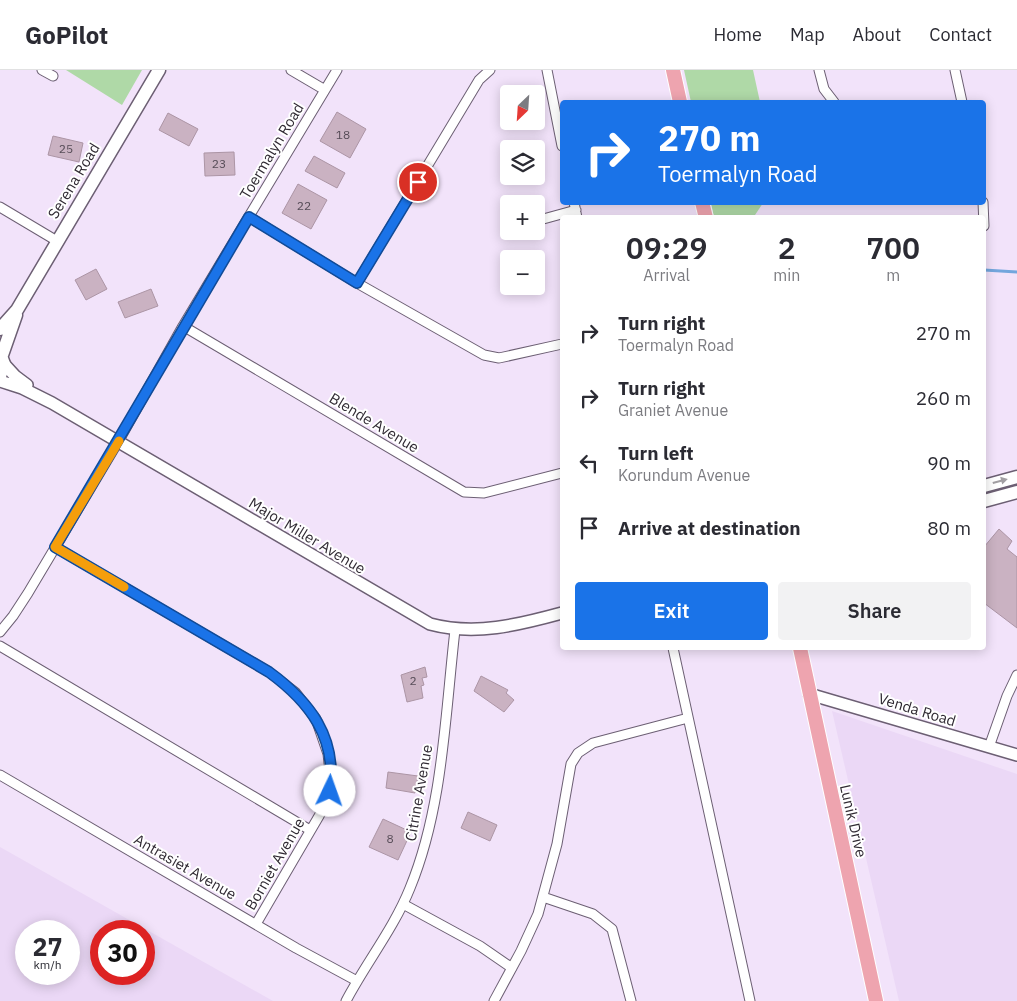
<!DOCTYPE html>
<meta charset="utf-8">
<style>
:root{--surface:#fff;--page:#f2f2f3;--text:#2b2b33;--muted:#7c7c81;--line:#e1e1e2;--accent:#1a73e8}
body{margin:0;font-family:"IBM Plex Sans",sans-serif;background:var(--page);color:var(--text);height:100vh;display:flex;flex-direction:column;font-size:19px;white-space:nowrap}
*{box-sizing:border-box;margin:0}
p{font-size:16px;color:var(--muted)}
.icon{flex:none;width:28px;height:28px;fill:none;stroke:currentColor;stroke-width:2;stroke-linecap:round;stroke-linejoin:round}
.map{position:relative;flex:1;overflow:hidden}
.sheet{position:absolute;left:560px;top:145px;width:426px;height:435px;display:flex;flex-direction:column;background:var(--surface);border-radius:5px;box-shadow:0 2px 12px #0003}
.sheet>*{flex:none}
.guide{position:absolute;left:560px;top:30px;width:426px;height:105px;border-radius:5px;box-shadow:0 2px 12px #0003;background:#1a73e8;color:#fff;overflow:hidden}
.needle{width:32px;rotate:205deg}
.fabs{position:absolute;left:500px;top:15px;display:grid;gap:10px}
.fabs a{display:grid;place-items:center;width:45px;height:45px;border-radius:5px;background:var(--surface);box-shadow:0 2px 12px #0003;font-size:25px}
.speed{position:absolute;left:15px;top:850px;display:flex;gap:10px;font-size:25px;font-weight:700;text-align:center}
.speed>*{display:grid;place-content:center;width:65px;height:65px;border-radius:50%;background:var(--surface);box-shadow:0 2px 12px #0003;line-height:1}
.speed small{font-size:12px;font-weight:400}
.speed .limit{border:8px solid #d22;background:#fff;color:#111}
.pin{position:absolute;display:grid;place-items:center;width:42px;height:42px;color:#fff;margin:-21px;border:2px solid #fff;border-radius:50%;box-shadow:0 1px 5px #0007}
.me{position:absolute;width:55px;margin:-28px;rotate:3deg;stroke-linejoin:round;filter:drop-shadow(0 0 4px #0008)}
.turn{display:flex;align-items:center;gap:18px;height:105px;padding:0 15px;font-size:22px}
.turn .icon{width:65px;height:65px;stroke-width:2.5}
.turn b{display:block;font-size:35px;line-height:42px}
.eta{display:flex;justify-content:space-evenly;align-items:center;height:85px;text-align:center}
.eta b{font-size:30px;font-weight:600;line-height:35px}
.button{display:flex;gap:10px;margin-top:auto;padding:10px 15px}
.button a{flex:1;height:58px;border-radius:5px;background:var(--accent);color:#fff;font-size:20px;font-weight:600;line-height:58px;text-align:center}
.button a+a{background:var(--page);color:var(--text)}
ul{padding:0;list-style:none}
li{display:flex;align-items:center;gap:15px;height:65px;padding:0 15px}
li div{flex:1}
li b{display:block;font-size:19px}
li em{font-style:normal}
header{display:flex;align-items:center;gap:30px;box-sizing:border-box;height:70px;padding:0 25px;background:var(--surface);border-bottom:1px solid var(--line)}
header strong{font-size:24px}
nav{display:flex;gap:28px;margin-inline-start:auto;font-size:18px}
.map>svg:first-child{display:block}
</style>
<header>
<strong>GoPilot</strong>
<nav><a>Home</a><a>Map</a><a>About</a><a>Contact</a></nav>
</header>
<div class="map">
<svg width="1017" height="931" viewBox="0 0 1017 931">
<rect width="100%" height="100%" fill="#f2e3fa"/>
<!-- built -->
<path fill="#ebd8f6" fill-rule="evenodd" d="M 832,641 L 1017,704 L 1017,931 L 899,931 Z
M 0,777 L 273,931 L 0,931 ZM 26,861 L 69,861 L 69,904 L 26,904 ZM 101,861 L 144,861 L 144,904 L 101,904 Z"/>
<!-- green -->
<path fill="#afd9a7" d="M 66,0 L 142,0 L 122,35 Z
M 684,0 L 753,0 L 760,32 L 691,32 Z
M 711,133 L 711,132 L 763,133 L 753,148 L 714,147 Z"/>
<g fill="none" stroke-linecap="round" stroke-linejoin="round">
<!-- stream -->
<path stroke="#73a6dd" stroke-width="3" d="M 984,200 L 1017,202"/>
</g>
<!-- building -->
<path fill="#cab2c2" stroke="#ac95a5" d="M 337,42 L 366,59 L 350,88 L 320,71 Z
M 168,43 L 198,59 L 189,76 L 159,60 Z
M 53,66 L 83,73 L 79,92 L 48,85 Z
M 234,82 L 235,105 L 205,106 L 204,83 Z
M 314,86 L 345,103 L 337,118 L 305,101 Z
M 298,114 L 327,130 L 311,159 L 282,143 Z
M 96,199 L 107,219 L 86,230 L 75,210 Z
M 151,219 L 158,236 L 125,248 L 118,232 Z
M 999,459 L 1012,471 L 1007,479 L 1017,487 L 1017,558 L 984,533 L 984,477 Z
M 425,597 L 427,607 L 422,608 L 424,615 L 421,616 L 423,628 L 407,632 L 401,605 Z
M 481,606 L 508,620 L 506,623 L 514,630 L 504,642 L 474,621 Z
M 388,702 L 418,706 L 415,723 L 386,718 Z
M 468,742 L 497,755 L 490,771 L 461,758 Z
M 383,749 L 411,762 L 398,790 L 369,777 Z"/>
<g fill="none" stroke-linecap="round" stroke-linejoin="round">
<defs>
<path id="minor" d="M 42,0 L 53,6
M 291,0 L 325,20
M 547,0 L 562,76
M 819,0 L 824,19 L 834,32
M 955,0 L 962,32
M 574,132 L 577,148
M 983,132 L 984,156
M 0,137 L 57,171
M 249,147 L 357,213 L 484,285 L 499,288 L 562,274
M 536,151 L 576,140
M 357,213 L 479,10 L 490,0
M 183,256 L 464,422 L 484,423 L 562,403
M 55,477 L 269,602 L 295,622 L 316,649 L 328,684 L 331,711 L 325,734 L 319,746 L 256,854
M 0,562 L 13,546 L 28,523 L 118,372 L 183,256 L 337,0
M 0,576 L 310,760
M 673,578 L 750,931
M 989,677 L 1007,626 L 1017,605
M 0,705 L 296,878 L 357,911
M 543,827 L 593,844 L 612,859 L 631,931
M 403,834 L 480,876 L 512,898
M 346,931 C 366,893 394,858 410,818 C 443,738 445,646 455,560
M 494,931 L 521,881 L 538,844 L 557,774 L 571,694 L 578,683 L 593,673 L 688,648"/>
<path id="tertiary" d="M 4,294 L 15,306 L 27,315
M 0,311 L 22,318 L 52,333 L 430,554 C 475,566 518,555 562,543
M 809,624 L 1017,685"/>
<path id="secondary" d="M 0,259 L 17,240 L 159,0
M 0,283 L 4,294 L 0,306
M 2,285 L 16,245
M 984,416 L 1017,407
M 984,431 L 1017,422"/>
<path id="primary" d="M 673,0 L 680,32
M 702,132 L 706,148
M 800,578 L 876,931"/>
</defs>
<!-- minor casing -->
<use href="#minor" stroke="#6c5f73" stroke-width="11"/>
<!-- tertiary casing -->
<use href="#tertiary" stroke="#6c5f73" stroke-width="14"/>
<!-- secondary casing -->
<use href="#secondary" stroke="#6c5f73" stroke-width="15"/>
<!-- primary casing -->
<use href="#primary" stroke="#fff" stroke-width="16"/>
<!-- minor -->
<use href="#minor" stroke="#fff" stroke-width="9"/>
<!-- tertiary -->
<use href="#tertiary" stroke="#fff" stroke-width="11"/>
<!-- secondary -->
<use href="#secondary" stroke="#fff" stroke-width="12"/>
<!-- primary -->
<use href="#primary" stroke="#eea4af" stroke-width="14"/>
</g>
<!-- one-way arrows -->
<defs><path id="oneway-solid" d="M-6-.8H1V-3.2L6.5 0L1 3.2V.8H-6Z" transform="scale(1.25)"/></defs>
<use fill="#a29fa3" href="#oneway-solid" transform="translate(1000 411) rotate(-15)"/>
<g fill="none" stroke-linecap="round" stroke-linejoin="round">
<defs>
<path id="route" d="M 330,721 C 337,667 310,632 269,602 L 55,477 L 249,147 L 357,213 L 418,112"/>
</defs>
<!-- route casing -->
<use href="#route" stroke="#114b97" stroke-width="12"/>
<!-- route -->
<use href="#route" stroke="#1a73e8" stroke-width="9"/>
<!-- slow -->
<path stroke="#f59e0b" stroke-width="9" d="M 119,371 L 55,477 L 124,517"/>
</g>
<g text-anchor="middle" stroke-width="4" stroke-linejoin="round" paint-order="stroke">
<!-- number labels -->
<g font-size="12" fill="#564c57">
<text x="343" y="69">18</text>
<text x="66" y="83">25</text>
<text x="219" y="98">23</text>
<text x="304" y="140">22</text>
<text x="413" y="615">2</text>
<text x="390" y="773">8</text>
</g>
<!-- street labels -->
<g font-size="15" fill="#302a33" stroke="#fff">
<text transform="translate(272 81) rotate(-59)" y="5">Toermalyn Road</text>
<text transform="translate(74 111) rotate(-59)" y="5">Serena Road</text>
<text transform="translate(374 353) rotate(31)" y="5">Blende Avenue</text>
<text transform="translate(307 466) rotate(31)" y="5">Major Miller Avenue</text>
<text transform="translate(917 640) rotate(17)" y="5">Venda Road</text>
<text transform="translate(419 723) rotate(-80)" y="5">Citrine Avenue</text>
<text transform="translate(853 751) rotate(77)" y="5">Lunik Drive</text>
<text transform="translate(275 794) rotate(-60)" y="5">Borniet Avenue</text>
<text transform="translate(185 797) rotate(30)" y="5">Antrasiet Avenue</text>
</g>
</g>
</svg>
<div class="fabs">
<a><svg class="needle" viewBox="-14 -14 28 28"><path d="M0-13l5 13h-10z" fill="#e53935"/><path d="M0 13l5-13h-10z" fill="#7c7c81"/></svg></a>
<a><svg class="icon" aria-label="layers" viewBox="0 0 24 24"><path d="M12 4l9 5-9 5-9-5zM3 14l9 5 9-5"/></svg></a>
<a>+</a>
<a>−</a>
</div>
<div class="speed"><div>27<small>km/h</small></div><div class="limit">30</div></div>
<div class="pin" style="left:418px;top:112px;background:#d93025"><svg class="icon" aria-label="arrive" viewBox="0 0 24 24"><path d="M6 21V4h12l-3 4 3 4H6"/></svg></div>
<svg class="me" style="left:330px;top:721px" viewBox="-20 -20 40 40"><circle r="19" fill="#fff"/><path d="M0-13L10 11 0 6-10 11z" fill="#1a73e8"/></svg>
<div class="guide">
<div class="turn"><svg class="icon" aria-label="right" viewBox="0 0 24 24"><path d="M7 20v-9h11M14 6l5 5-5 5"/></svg><div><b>270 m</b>Toermalyn Road</div></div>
</div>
<section class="sheet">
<div class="eta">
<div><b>09:29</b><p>Arrival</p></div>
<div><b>2</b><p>min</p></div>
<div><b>700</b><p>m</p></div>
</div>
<ul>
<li><svg class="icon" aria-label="right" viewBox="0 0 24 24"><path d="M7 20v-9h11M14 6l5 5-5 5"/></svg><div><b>Turn right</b><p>Toermalyn Road</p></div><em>270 m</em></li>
<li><svg class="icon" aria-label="right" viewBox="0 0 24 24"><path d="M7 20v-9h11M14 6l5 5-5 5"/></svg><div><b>Turn right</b><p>Graniet Avenue</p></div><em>260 m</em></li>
<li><svg class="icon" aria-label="left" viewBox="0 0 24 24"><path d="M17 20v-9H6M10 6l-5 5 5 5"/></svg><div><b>Turn left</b><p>Korundum Avenue</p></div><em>90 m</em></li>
<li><svg class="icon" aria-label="arrive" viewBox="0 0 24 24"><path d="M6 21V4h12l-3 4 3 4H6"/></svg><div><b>Arrive at destination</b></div><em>80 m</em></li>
</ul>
<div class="button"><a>Exit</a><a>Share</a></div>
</section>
</div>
